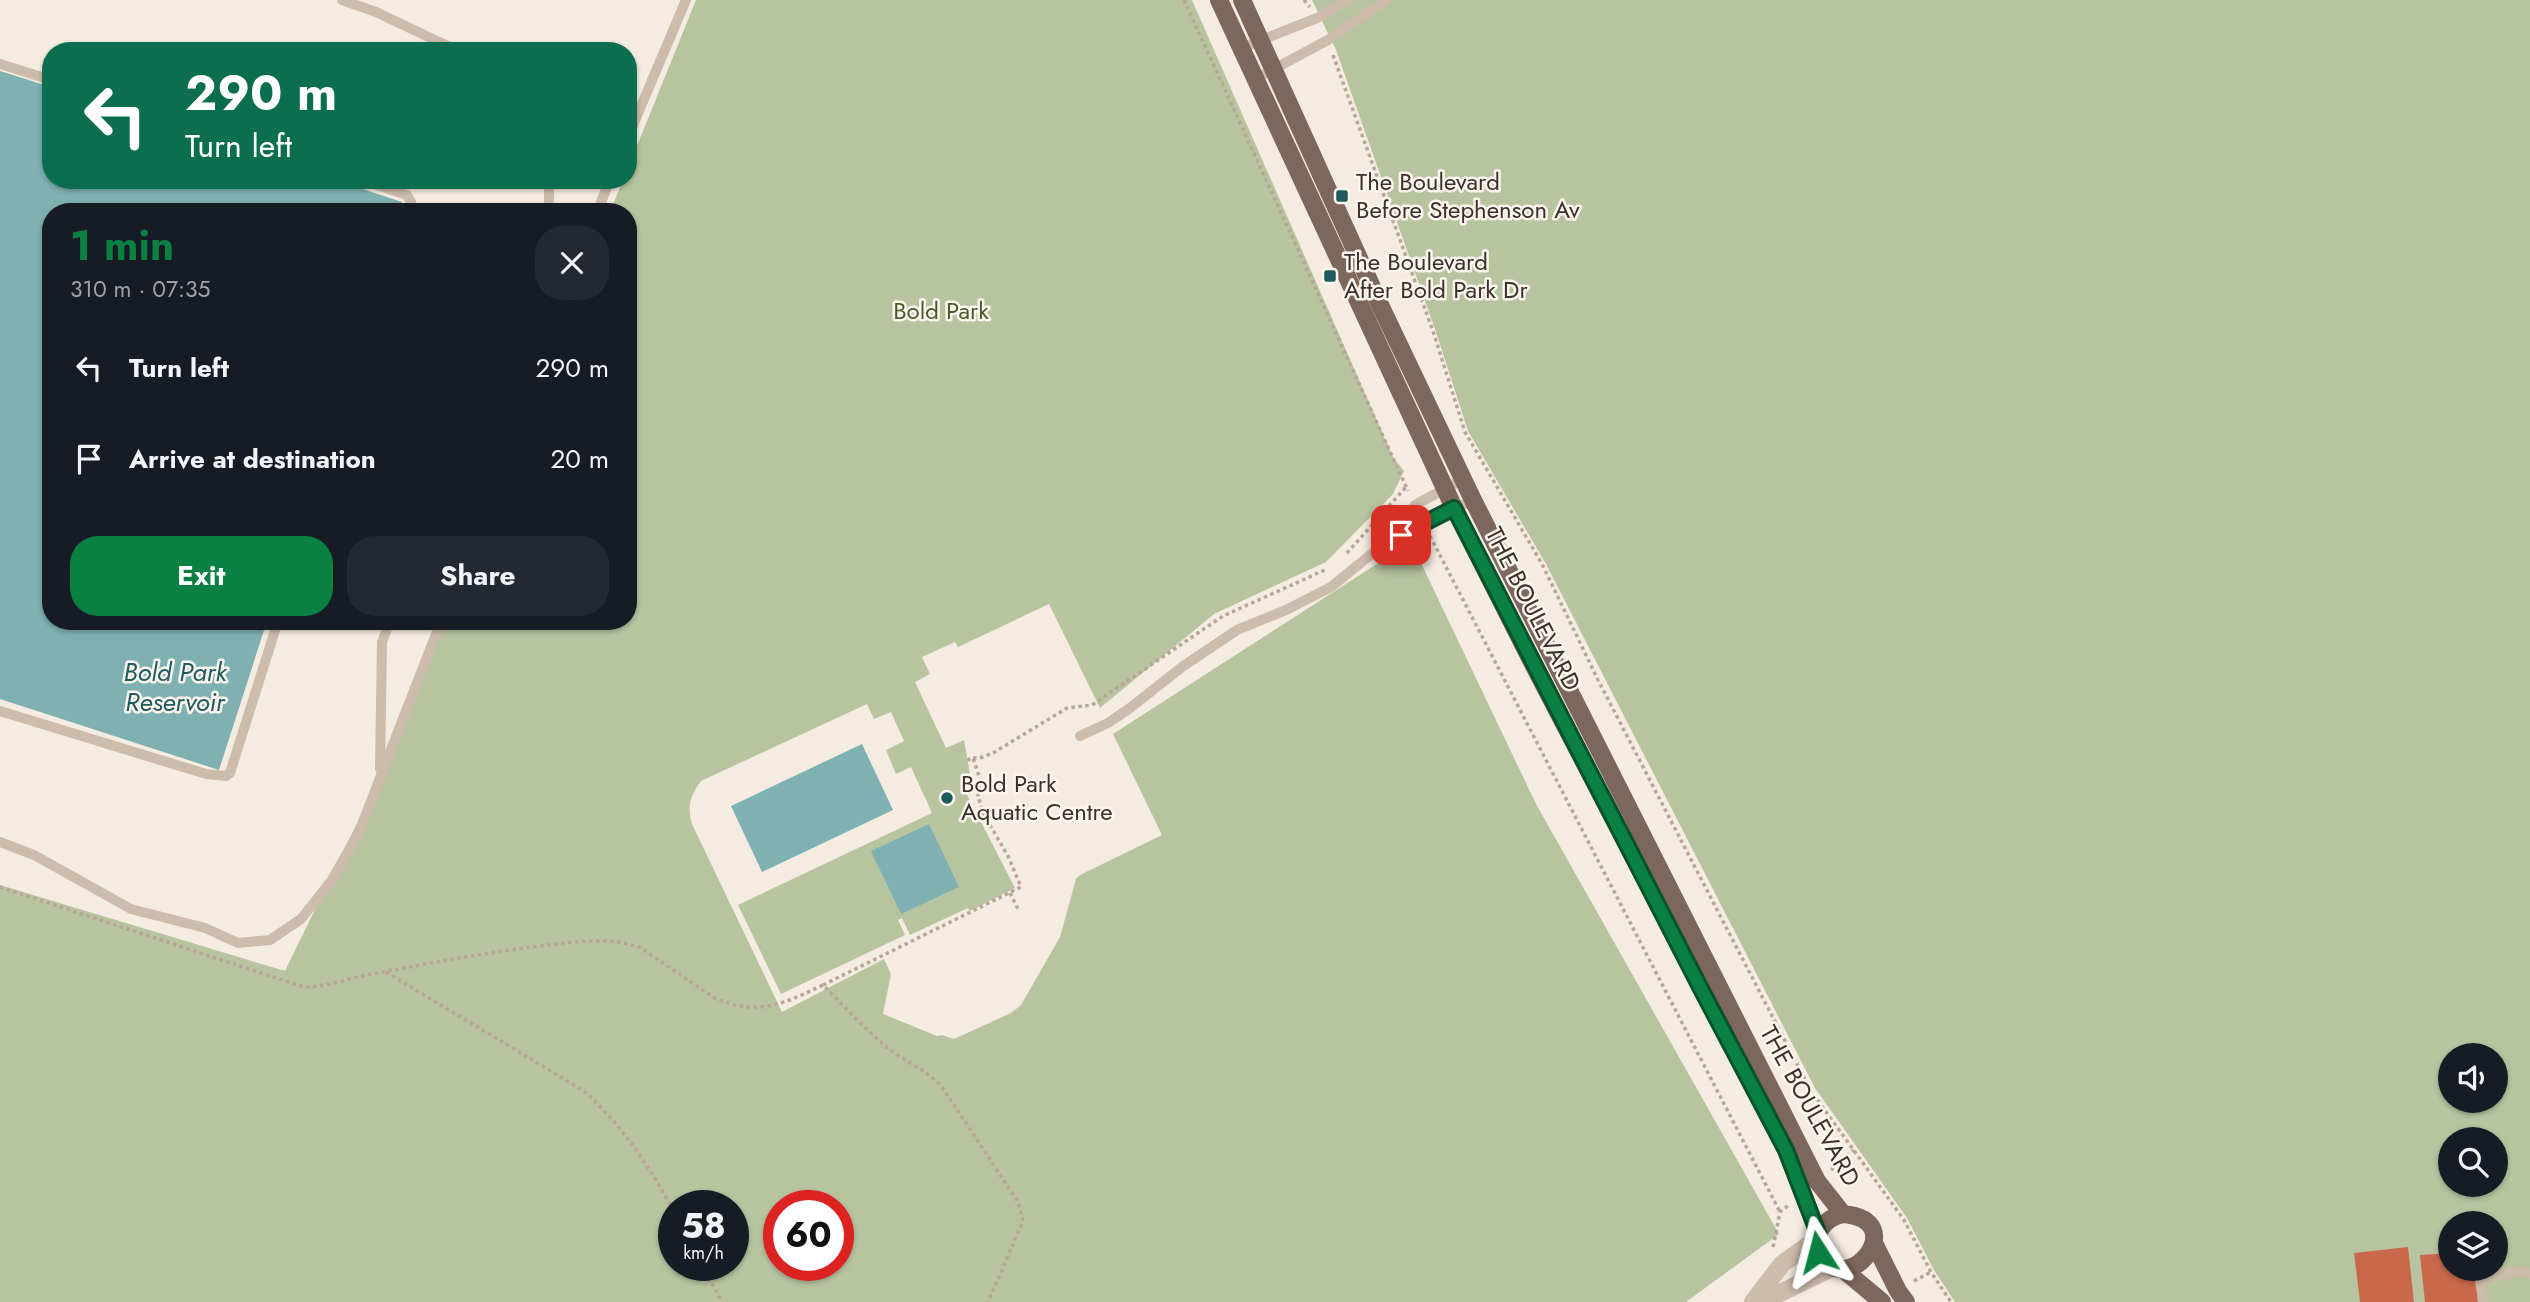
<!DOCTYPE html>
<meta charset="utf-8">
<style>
:root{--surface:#171b24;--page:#242831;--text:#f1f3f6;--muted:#9ea1a6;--accent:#0b8043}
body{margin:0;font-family:Jost,sans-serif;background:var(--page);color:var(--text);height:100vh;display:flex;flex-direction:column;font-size:26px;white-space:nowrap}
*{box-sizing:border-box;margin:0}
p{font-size:23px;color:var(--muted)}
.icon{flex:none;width:38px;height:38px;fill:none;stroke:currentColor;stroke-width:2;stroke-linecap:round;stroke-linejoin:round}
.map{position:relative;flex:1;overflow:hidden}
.panel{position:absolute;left:42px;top:203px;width:595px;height:427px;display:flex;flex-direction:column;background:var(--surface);border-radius:28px;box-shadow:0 2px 5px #0004}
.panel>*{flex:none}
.top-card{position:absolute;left:42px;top:42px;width:595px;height:147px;border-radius:28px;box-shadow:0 2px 5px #0004;background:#0b6e4f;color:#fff;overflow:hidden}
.fabs{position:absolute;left:2438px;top:1043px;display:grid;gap:14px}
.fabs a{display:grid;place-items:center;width:70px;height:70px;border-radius:50%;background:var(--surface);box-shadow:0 2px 5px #0004;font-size:35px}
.speed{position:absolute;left:658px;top:1190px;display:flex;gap:14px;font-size:35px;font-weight:700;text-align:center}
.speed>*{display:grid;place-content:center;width:91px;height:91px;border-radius:50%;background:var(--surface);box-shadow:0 2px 5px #0004;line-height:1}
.speed small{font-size:18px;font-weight:400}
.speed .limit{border:10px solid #d22;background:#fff;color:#111}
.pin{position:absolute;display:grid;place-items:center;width:60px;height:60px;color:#fff;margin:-30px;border-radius:14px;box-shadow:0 4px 10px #0006}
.me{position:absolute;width:77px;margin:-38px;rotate:351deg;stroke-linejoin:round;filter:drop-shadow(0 0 5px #0008)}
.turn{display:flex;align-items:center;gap:24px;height:147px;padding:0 28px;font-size:32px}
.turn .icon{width:91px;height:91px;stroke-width:2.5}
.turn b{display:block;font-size:49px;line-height:60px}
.round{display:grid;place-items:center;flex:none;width:74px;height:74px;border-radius:28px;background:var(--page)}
.headline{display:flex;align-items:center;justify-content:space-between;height:119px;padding:0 28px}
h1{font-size:42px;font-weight:700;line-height:52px;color:var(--accent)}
.cta{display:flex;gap:14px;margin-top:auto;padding:14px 28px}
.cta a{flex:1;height:80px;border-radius:28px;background:var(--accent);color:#fff;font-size:28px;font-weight:700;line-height:80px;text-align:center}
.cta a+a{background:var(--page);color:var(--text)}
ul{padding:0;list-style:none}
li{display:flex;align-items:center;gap:21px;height:91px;padding:0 28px}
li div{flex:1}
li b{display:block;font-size:26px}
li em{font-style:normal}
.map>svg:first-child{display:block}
</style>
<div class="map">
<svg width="2530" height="1302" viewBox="0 0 2530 1302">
<rect width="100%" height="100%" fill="#f4ebe1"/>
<!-- green -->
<path fill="#b8c4a0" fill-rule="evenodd" d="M 696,0 L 1192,0 L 1393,457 L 1404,471 L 1393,494 L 1326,562 L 1214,614 L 1100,708 L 1049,604 L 958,647 L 955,642 L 922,657 L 930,674 L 915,682 L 946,748 L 964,740 L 971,780 L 962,785 L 1015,888 L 970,911 L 968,908 L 910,935 L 902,918 L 898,920 L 905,935 L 781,994 L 738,905 L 932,813 L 911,767 L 896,774 L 886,750 L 904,741 L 891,712 L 874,719 L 867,704 L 701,781 C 690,796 687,805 692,824 L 782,1012 L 884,959 L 891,974 L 883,1014 L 937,1036 L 942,1035 L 954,1039 L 1011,1013 L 1021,1005 L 1060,937 L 1076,879 L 1080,875 L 1162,835 L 1113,734 L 1411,542 L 1536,804 L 1779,1234 L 1686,1302 L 0,1302 L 0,885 L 285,971 L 397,741 L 445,621 L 628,621 L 628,212 L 610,212 L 623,180 L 628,180 L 628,168 ZM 674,1206 L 733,1206 L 733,1265 L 674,1265 ZM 779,1206 L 838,1206 L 838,1265 L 779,1265 Z
M 1312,0 L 2530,0 L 2530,1302 L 1955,1302 L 1934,1270 L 1907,1218 L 1815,1088 L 1546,564 L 1468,431 L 1436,332 L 1336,50 ZM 2450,1055 L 2496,1055 L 2496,1101 L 2450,1101 ZM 2450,1139 L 2496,1139 L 2496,1185 L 2450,1185 ZM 2450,1223 L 2496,1223 L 2496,1269 L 2450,1269 Z"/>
<!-- water -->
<path fill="#7fb0b2" d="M 0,71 L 51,87 L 51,180 L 335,180 L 402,202 L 399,212 L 51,212 L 51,621 L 267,621 L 219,770 L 0,699 Z
M 862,744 L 893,810 L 762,872 L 731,806 Z
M 929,824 L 959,887 L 901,914 L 871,851 Z"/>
<!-- building -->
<path fill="#c8694b" d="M 2408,1247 L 2414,1302 L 2360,1302 L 2354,1253 Z
M 2450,1253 L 2450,1269 L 2478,1269 L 2480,1302 L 2425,1302 L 2420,1255 Z"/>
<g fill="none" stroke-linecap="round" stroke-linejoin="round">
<!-- path -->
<path stroke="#b9a596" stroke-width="3.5" stroke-dasharray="3.5 3.5" stroke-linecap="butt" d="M 1184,0 L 1408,491
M 1304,0 L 1310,7
M 1333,55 L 1433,331 L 1465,432 L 1542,564 L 1598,680 L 1811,1091 L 1904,1220 L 1931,1272 L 1951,1302
M 1430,536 L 1780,1212
M 1347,553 L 1406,487
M 973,758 L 980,758 L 993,753 L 1067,708 L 1092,705 L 1223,616 L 1327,569
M 0,887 L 304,987 C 325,987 347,979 367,975 C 425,964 482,953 541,946 C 573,942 610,936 641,948 L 716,999 C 760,1016 783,1004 823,985 C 843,1005 863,1027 885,1046 C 903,1061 926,1069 942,1087 L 1018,1202 L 1023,1221 L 988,1302
M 1010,893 L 1019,911
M 386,972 L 584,1091 C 622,1125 650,1167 674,1212
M 823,985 L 1021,887 L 1008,856 L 983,813 L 978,796 L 980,779 L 973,758 L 967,760
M 1831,1170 L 1854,1150
M 1773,1247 L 1780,1212 L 1790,1204
M 702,1265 L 722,1302
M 1914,1281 L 1931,1272"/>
<!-- service -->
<path stroke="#cdbbac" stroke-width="10" d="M 342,0 L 376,12 L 458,51
M 1241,48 L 1317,18 L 1348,0
M 0,64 L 51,80
M 1255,79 L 1328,40 L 1386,0
M 628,137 L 686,0
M 362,180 L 407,195 L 411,202 L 408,212
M 549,180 L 549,212
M 597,212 L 610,180
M 1385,544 L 1473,500
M 0,711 L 206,774 L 226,776 L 230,773 L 278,621
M 1080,736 L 1108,723 L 1130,708 L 1182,667 L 1237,630 L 1286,610 L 1331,587 L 1379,548 L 1415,505 L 1463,479
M 380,769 L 382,642 L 390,621
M 0,842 L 34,855 L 131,909 L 205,928 L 238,943 L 270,940 L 301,919 L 332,880 L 359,832 L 441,621
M 2483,1302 L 2480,1279 L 2520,1271 L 2530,1274"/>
<!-- tertiary -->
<path stroke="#cdbbac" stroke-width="18" d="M 1753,1302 L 1782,1264 L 1817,1239
M 1761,1302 L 1832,1268"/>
<!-- primary -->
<path stroke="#7d675c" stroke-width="18" d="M 1219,0 L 1454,508 L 1533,664 L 1786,1150 L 1818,1233
M 1242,0 L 1381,307 L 1473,500 L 1817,1181 L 1843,1214 C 1913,1220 1847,1302 1819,1254 C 1810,1235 1825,1218 1843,1214
M 1875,1245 L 1898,1291 L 1906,1302
M 1845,1271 L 1882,1302"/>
</g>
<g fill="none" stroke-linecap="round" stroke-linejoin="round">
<defs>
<path id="route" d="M 1401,535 L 1454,508 L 1700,987 L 1786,1150 L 1818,1233 L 1818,1252"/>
</defs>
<!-- route casing -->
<use href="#route" stroke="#07532c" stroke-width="18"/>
<!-- route -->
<use href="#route" stroke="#0b8043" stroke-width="12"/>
</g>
<!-- markers -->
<g fill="#1f5a5e" stroke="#fbf5ee" stroke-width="2.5">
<rect x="1335" y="189" width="14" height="14" rx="3.5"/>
<rect x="1323" y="269" width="14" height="14" rx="3.5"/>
<circle cx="947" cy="798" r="7"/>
</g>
<g text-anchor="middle" stroke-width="5" stroke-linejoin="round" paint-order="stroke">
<!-- poi labels -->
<g font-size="24" fill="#3b302b" stroke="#fbf5ee" text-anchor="start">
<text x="1356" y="190">The Boulevard<tspan x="1356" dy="28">Before Stephenson Av</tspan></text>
<text x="1344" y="270">The Boulevard<tspan x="1344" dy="28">After Bold Park Dr</tspan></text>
<text x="961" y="792">Bold Park<tspan x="961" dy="28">Aquatic Centre</tspan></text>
</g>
<!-- park labels -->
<g font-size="24" fill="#4a5a2e" stroke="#fbf5ee">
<text x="941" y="319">Bold Park</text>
</g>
<!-- street labels -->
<g font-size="24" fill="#3b302b" stroke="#fbf5ee">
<text transform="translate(1533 609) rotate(63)" y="8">THE BOULEVARD</text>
<text transform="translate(1810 1106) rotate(61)" y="8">THE BOULEVARD</text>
</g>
<!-- water labels -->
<g font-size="26" font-style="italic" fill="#1f5a5e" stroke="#fbf5ee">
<text x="175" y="681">Bold Park<tspan x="175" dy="30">Reservoir</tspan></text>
</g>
</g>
</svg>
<div class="fabs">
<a><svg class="icon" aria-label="sound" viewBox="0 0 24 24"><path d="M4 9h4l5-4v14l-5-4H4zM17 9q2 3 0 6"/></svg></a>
<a><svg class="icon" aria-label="search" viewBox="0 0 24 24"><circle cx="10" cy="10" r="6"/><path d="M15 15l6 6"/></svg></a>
<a><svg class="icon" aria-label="layers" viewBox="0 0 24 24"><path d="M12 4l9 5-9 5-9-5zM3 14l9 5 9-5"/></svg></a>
</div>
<div class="speed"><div>58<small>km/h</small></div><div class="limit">60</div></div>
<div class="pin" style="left:1401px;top:535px;background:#d93025"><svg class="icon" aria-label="arrive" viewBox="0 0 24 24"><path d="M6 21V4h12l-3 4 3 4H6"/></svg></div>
<svg class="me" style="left:1818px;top:1252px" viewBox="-20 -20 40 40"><path d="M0-17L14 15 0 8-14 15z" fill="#0b8043" stroke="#fff" stroke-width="4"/></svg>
<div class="top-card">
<div class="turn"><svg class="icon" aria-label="left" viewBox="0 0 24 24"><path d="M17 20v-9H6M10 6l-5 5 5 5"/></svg><div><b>290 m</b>Turn left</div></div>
</div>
<section class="panel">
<div class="headline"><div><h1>1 min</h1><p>310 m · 07:35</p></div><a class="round"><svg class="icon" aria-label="close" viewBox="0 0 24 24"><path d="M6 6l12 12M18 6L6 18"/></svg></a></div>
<ul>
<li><svg class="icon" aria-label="left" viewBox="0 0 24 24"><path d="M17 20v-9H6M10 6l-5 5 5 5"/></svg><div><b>Turn left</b></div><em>290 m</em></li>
<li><svg class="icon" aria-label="arrive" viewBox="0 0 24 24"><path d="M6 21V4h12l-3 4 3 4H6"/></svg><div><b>Arrive at destination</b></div><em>20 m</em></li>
</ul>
<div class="cta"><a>Exit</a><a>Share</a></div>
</section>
</div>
